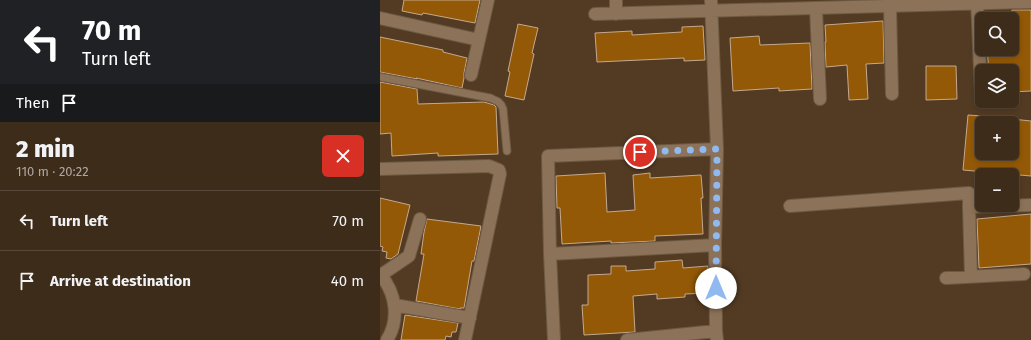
<!DOCTYPE html>
<meta charset="utf-8">
<style>
:root{--surface:#3e2c1a;--page:#453423;--text:#f1f3f6;--muted:#ada7a2;--line:#574839}
body{margin:0;font-family:"Fira Sans",sans-serif;background:var(--page);color:var(--text);height:100vh;display:flex;flex-direction:column;font-size:15px;white-space:nowrap}
*{box-sizing:border-box;margin:0}
p{font-size:13px;color:var(--muted)}
.icon{flex:none;width:22px;height:22px;fill:none;stroke:currentColor;stroke-width:2;stroke-linecap:round;stroke-linejoin:round}
.map{position:relative;flex:1;overflow:hidden}
.panel{display:flex;flex-direction:column;background:var(--surface);width:380px}
.panel>*{flex:none}
.guide{background:#202124;color:#fff;overflow:hidden}
.buttons{position:absolute;left:595px;top:12px;display:grid;gap:8px}
.buttons a{display:grid;place-items:center;width:44px;height:44px;border-radius:6px;background:var(--surface);box-shadow:0 2px 6px #0003,0 0 0 1px var(--line);font-size:20px}
.pin{position:absolute;display:grid;place-items:center;width:34px;height:34px;color:#fff;margin:-17px;border:2px solid #fff;border-radius:50%;box-shadow:0 1px 4px #0007}
.me{position:absolute;width:44px;margin:-22px;rotate:0deg;stroke-linejoin:round;filter:drop-shadow(0 0 3px #0008)}
.turn{display:flex;align-items:center;gap:14px;height:84px;padding:0 16px;font-size:18px}
.turn .icon{width:52px;height:52px;stroke-width:2.5}
.turn b{display:block;font-size:28px;line-height:34px}
.then{display:flex;align-items:center;height:38px;padding:0 16px;background:#0003;gap:8px;font-size:15px}
.round{display:grid;place-items:center;flex:none;width:42px;height:42px;border-radius:6px;background:var(--page)}
.summary{display:flex;align-items:center;justify-content:space-between;height:68px;padding:0 16px}
h1{font-size:24px;font-weight:800;line-height:30px}
ul{padding:0;list-style:none}
li{display:flex;align-items:center;gap:12px;height:60px;padding:0 16px;border-top:1px solid var(--line)}
li div{flex:1}
li b{display:block;font-size:15px}
li em{font-style:normal}
main{display:flex;flex:1;min-height:0}
.map>svg:first-child{display:block}
</style>
<main>
<section class="panel">
<div class="guide">
<div class="turn"><svg class="icon" aria-label="left" viewBox="0 0 24 24"><path d="M17 20v-9H6M10 6l-5 5 5 5"/></svg><div><b>70 m</b>Turn left</div></div>
<div class="then">Then<svg class="icon" aria-label="arrive" viewBox="0 0 24 24"><path d="M6 21V4h12l-3 4 3 4H6"/></svg></div>
</div>
<div class="summary"><div><h1>2 min</h1><p>110 m · 20:22</p></div><a class="round" style="background:#d93025;color:#fff"><svg class="icon" aria-label="close" viewBox="0 0 24 24"><path d="M6 6l12 12M18 6L6 18"/></svg></a></div>
<ul>
<li><svg class="icon" aria-label="left" viewBox="0 0 24 24"><path d="M17 20v-9H6M10 6l-5 5 5 5"/></svg><div><b>Turn left</b></div><em>70 m</em></li>
<li><svg class="icon" aria-label="arrive" viewBox="0 0 24 24"><path d="M6 21V4h12l-3 4 3 4H6"/></svg><div><b>Arrive at destination</b></div><em>40 m</em></li>
</ul>
</section>
<div class="map">
<svg width="651" height="340" viewBox="0 0 651 340">
<rect width="100%" height="100%" fill="#533b23"/>
<!-- building -->
<path fill="#935906" stroke="#c5a98e" d="M 24,0 L 100,0 L 95,23 L 43,13 L 42,15 L 22,11 Z
M 632,10 L 651,10 L 651,91 L 632,92 L 632,71 L 609,71 L 607,49 L 632,49 Z
M 503,21 L 504,63 L 486,64 L 488,99 L 469,100 L 467,65 L 446,67 L 445,42 L 446,42 L 445,25 Z
M 138,24 L 158,28 L 152,53 L 154,54 L 144,100 L 125,96 L 130,72 L 128,71 Z
M 323,26 L 325,60 L 304,61 L 304,58 L 217,62 L 215,33 L 252,31 L 252,35 L 302,32 L 302,27 Z
M 379,36 L 380,45 L 430,43 L 432,89 L 399,91 L 399,88 L 353,91 L 350,38 Z
M 0,37 L 63,50 L 63,52 L 87,58 L 84,73 L 84,78 L 82,88 L 36,78 L 37,79 L 0,72 Z
M 546,66 L 576,66 L 577,99 L 546,100 Z
M 0,82 L 37,89 L 38,104 L 104,102 L 114,105 L 116,107 L 118,154 L 58,156 L 58,153 L 12,156 L 11,133 L 0,134 Z
M 588,115 L 602,116 L 602,153 L 632,153 L 632,119 L 651,121 L 651,176 L 583,170 Z
M 225,173 L 227,212 L 255,210 L 253,175 L 270,173 L 270,178 L 321,175 L 323,198 L 321,198 L 323,234 L 275,236 L 275,241 L 231,243 L 231,241 L 182,244 L 180,208 L 177,208 L 176,176 Z
M 0,198 L 30,205 L 18,254 L 11,259 L 6,258 L 7,252 L 2,251 L 3,247 L 0,246 Z
M 651,214 L 651,264 L 599,268 L 597,219 Z
M 47,219 L 101,226 L 94,261 L 92,261 L 84,308 L 80,308 L 80,309 L 36,301 L 44,254 L 41,254 L 44,232 Z
M 302,260 L 303,268 L 328,266 L 328,293 L 305,294 L 305,297 L 277,299 L 277,294 L 253,296 L 255,332 L 204,335 L 202,305 L 208,305 L 208,275 L 231,274 L 231,266 L 246,266 L 246,271 L 275,269 L 275,262 Z
M 25,315 L 78,323 L 76,332 L 72,332 L 71,337 L 66,336 L 65,340 L 21,340 Z"/>
<g fill="none" stroke-linecap="round" stroke-linejoin="round">
<defs>
<path id="lane" d="M 0,77 L 110,98 C 117,101 121,102 123,109 L 127,151"/>
<path id="street" d="M 236,0 L 236,14
M 331,0 L 337,149 L 335,245 L 336,331 L 337,340
M 597,0 L 601,93
M 510,6 L 512,94
M 436,9 L 440,99
M 215,14 L 651,2
M 0,18 L 99,40
M 91,75 L 108,0
M 0,169 L 109,166 L 119,170 L 120,174 L 85,340
M 410,206 L 589,193 L 589,207 L 651,205
M 589,207 L 591,276
M 170,254 L 335,245
M 0,274 C 16,293 20,319 7,340
M 1,275 L 29,256 L 40,219
M 566,278 L 644,274
M 14,305 L 90,318
M 174,340 L 170,254 L 168,156 L 337,149
M 247,340 L 336,331"/>
</defs>
<!-- lane casing -->
<use href="#lane" stroke="#6d5943" stroke-width="9"/>
<!-- street casing -->
<use href="#street" stroke="#6d5943" stroke-width="14"/>
<!-- lane -->
<use href="#lane" stroke="#8c7258" stroke-width="7"/>
<!-- street -->
<use href="#street" stroke="#8c7258" stroke-width="12"/>
</g>
<g fill="none" stroke-linecap="round" stroke-linejoin="round">
<!-- route -->
<path stroke="#90b9f0" stroke-width="7" stroke-dasharray="0 12.6" d="M 260,152 L 337,149 L 336,288"/>
</g>
</svg>
<div class="buttons">
<a><svg class="icon" aria-label="search" viewBox="0 0 24 24"><circle cx="10" cy="10" r="6"/><path d="M15 15l6 6"/></svg></a>
<a><svg class="icon" aria-label="layers" viewBox="0 0 24 24"><path d="M12 4l9 5-9 5-9-5zM3 14l9 5 9-5"/></svg></a>
<a>+</a>
<a>−</a>
</div>
<div class="pin" style="left:260px;top:152px;background:#d93025"><svg class="icon" aria-label="arrive" viewBox="0 0 24 24"><path d="M6 21V4h12l-3 4 3 4H6"/></svg></div>
<svg class="me" style="left:336px;top:288px" viewBox="-20 -20 40 40"><circle r="19" fill="#fff"/><path d="M0-13L10 11 0 6-10 11z" fill="#90b9f0"/></svg>
</div>
</main>
